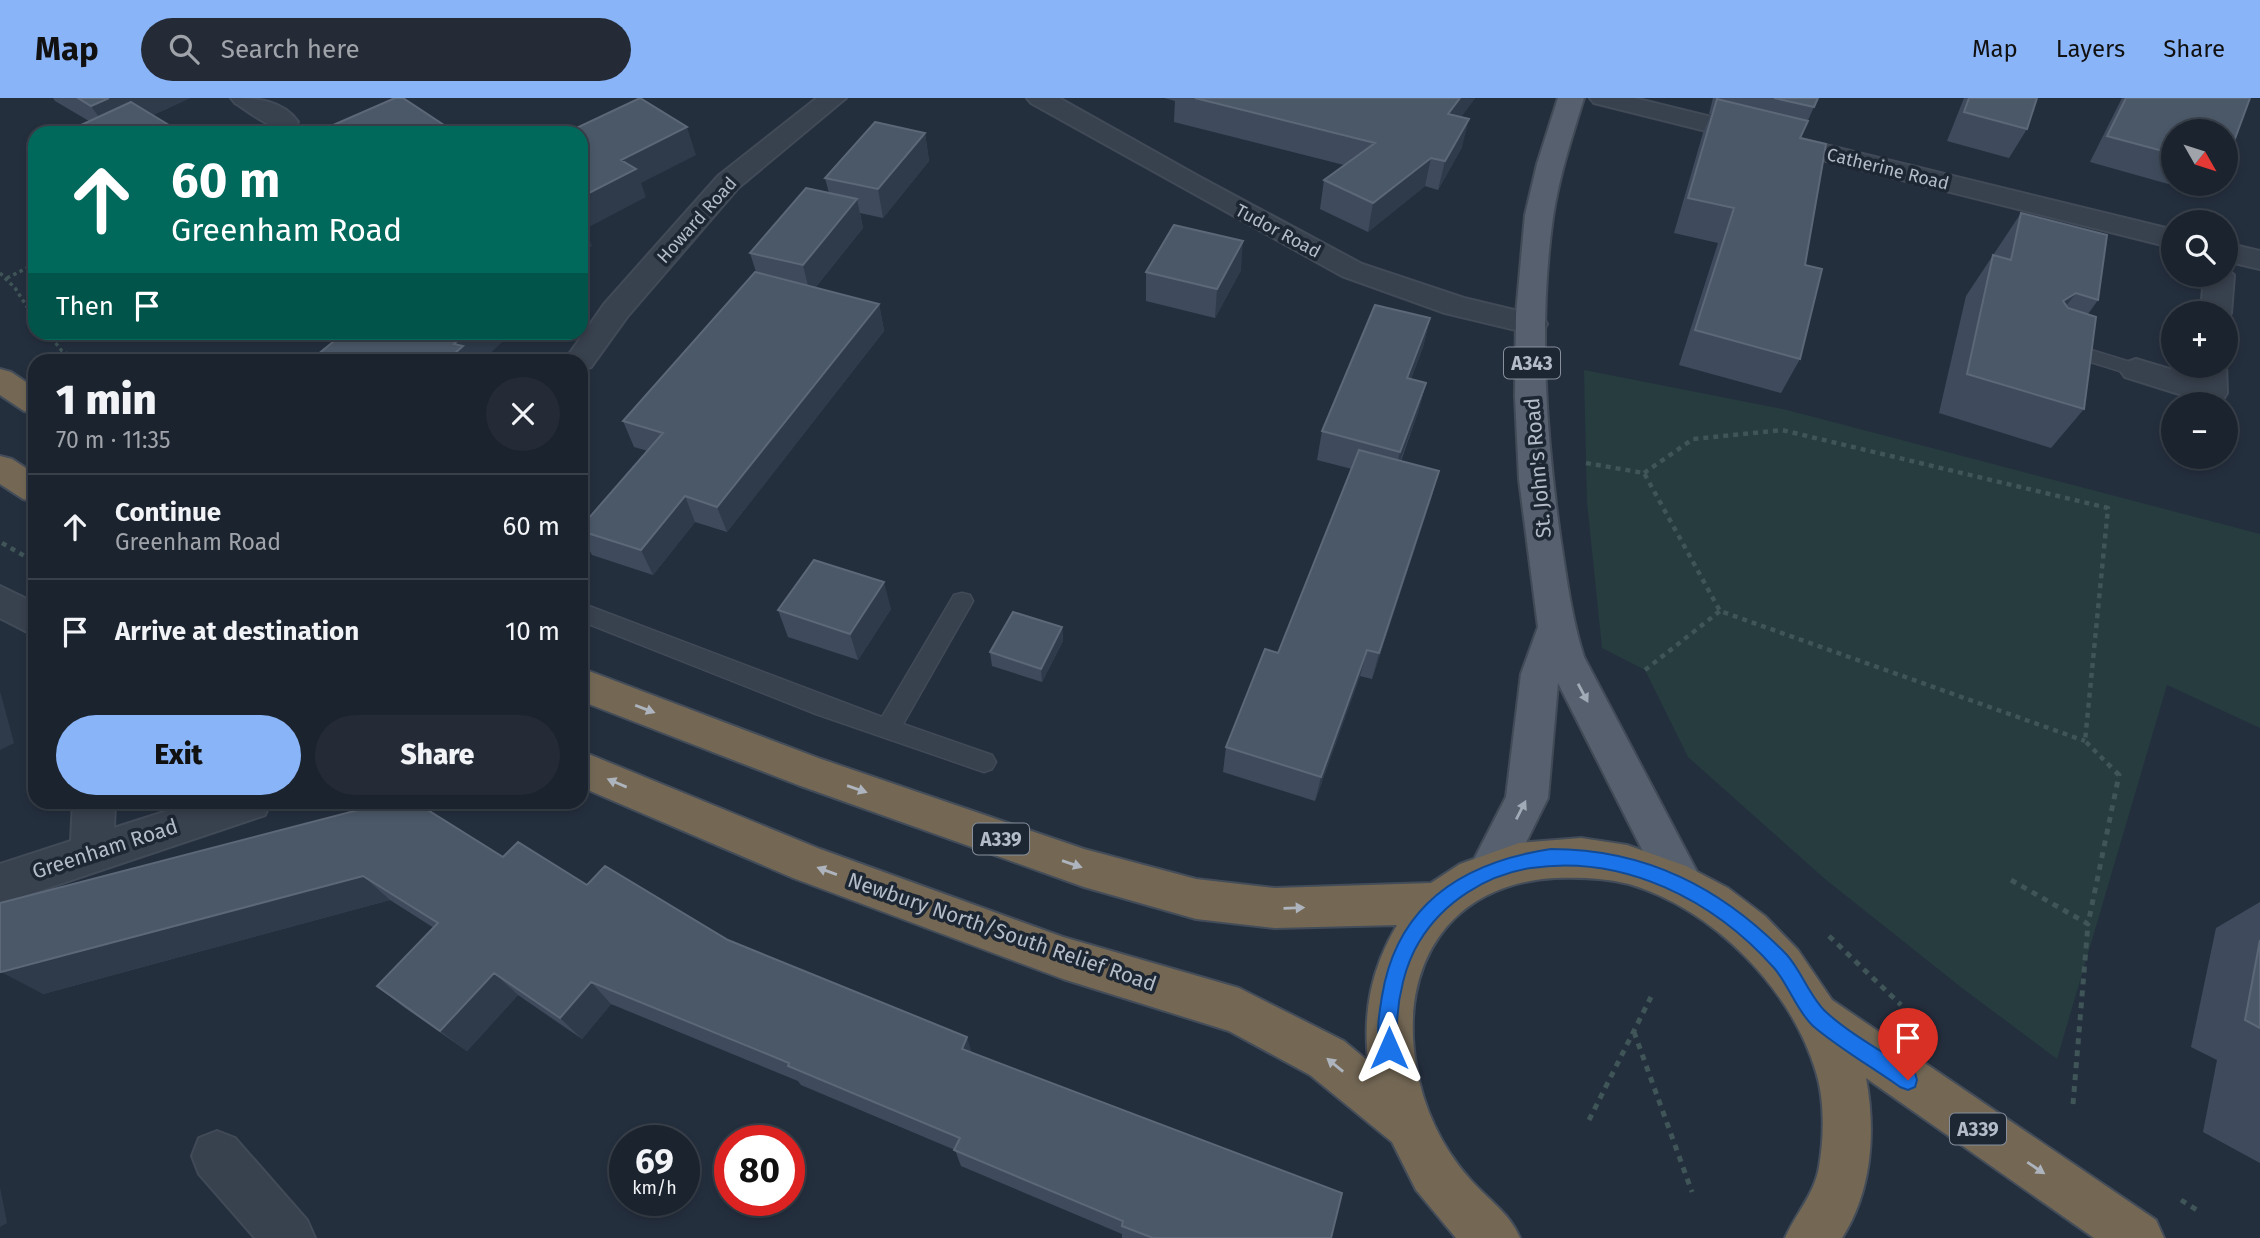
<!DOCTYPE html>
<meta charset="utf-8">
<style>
:root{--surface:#1b232e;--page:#242b36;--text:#f1f3f6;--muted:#a0a4aa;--line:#39404a;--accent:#8ab4f8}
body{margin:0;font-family:"Fira Sans",sans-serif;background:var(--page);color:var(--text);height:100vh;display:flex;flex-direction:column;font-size:26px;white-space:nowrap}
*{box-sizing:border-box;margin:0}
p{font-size:23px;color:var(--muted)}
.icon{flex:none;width:38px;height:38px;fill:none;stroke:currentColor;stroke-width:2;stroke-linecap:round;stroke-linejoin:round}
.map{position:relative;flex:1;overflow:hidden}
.side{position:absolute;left:28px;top:256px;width:560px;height:455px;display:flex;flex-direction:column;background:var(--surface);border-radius:21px;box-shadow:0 4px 10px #0003,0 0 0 2px var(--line)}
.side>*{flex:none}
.guide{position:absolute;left:28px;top:28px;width:560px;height:214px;border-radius:21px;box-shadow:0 4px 10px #0003,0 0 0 2px var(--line);background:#00695c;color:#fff;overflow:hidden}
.needle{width:46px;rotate:129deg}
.tools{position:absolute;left:2161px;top:21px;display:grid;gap:14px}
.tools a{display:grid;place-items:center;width:77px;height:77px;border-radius:50%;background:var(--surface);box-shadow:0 4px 10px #0003,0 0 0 2px var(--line);font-size:35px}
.speed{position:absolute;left:609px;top:1027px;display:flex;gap:14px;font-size:35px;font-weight:700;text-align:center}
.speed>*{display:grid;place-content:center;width:91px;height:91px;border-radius:50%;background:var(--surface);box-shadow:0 4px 10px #0003,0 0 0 2px var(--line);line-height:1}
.speed small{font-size:18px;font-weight:400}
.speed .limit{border:10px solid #d22;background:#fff;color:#111}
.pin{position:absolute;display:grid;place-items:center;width:60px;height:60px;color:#fff;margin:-72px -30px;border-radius:50% 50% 50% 0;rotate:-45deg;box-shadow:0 0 7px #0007}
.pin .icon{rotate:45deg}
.me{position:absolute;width:77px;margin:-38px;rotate:0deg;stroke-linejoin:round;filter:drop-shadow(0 0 5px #0008)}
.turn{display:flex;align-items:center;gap:24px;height:147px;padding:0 28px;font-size:32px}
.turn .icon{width:91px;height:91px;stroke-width:2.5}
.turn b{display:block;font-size:49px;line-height:60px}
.then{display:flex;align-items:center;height:66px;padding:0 28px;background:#0003;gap:14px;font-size:26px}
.round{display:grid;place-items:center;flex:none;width:74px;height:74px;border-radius:37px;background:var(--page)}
.headline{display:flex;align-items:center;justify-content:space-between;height:119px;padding:0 28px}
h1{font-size:42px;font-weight:800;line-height:52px}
.action{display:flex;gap:14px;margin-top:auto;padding:14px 28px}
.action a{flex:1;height:80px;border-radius:42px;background:var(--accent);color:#111;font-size:28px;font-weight:800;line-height:80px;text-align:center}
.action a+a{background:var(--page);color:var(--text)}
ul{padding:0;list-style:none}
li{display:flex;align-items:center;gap:21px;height:105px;padding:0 28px;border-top:2px solid var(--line)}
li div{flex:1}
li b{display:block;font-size:26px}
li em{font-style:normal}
header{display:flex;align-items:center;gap:42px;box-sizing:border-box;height:98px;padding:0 35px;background:var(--accent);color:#111}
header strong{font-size:33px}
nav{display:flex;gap:38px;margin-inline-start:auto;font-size:24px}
.search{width:490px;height:63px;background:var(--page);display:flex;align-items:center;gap:18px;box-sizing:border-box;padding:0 24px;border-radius:38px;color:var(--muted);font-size:26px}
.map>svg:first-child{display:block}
</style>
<header>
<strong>Map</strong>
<div class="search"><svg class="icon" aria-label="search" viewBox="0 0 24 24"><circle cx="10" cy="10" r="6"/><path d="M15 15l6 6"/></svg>Search here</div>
<nav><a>Map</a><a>Layers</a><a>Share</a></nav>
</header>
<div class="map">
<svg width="2260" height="1140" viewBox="0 0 2260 1140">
<rect width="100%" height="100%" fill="#242f3e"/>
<!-- green -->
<path fill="#263c3f" d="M 1584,272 L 1787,312 L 2260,436 L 2260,630 L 2167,587 L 2057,961 L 1962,890 L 1825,781 L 1688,659 L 1645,572 L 1602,550 L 1587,404 Z"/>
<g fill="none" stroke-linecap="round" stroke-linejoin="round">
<defs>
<path id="lane" d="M 2062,243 L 2143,268 L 2145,272 L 2143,276 L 2136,278 L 2055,253 L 2053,249 Z
M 962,495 L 970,497 L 973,503 L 903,626 L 992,657 L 996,664 L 992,671 L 984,674 L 816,616 L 581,523 L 581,505 L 882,619 L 954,497 Z"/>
<path id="street" d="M 231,0 C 255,0 283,2 298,24 L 294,30 C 273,35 253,16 235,5 Z
M 817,0 L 846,0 L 738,90 L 627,219 L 591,269 L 581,272 L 581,262 L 565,262 L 605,205 L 718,78 Z
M 1027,0 L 1059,0 L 1198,78 L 1362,166 L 1464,200 L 1543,219 L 1547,226 L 1543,233 L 1532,236 L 1445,215 L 1342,178 L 1031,5 Z
M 1590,0 L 1634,0 L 2174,132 L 2174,150 L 1594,5 Z
M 2226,145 L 2260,153 L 2260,171 L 2226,163 Z
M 2226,170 L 2234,177 L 2231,215 L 2226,222 L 2226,215 L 2201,215 L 2204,177 L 2226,177 Z
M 2136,261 L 2196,279 L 2196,268 L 2226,268 L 2226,265 L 2227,295 L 2222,303 L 2211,306 L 2125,279 L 2120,272 L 2125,265 Z
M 0,488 L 35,505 L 35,538 L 0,520 Z
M 73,704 L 115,704 L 114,730 L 195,704 L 271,704 L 265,717 L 0,806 L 0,766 L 71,743 Z
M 217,1033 L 235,1040 L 307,1122 L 315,1140 L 255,1140 L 199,1076 L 192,1058 L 199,1040 Z"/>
<path id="primary" d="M 1558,0 L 1584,0 C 1572,39 1559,78 1553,119 C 1538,226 1546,338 1561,444 C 1567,483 1572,522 1584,559 L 1704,787 L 1697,801 L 1682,807 L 1667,801 L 1558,585 L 1548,700 L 1505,787 L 1490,793 L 1475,787 L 1468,773 L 1506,699 L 1521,576 L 1538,529 L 1519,381 L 1515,298 L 1516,216 L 1525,117 L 1537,66 Z"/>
<path id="highway" d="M 0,271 L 11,274 L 35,290 L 35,316 L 24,313 L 0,297 Z
M 0,358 L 12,361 L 35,376 L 35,404 L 23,401 L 0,386 Z
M 581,570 L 821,661 L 1084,751 L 1196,781 L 1275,790 L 1431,785 L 1460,766 L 1519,745 L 1581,740 L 1627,747 L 1686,768 L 1728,790 L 1765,818 L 1798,852 L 1832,902 L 2156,1122 L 2164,1140 L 2094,1140 L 1866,980 C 1876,1034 1872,1093 1842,1140 L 1785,1140 C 1796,1115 1814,1097 1819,1069 C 1824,1040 1825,1003 1816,974 C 1791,890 1713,811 1629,786 C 1605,780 1580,779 1555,780 C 1449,786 1399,867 1416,967 C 1423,1009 1441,1048 1469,1080 C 1488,1102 1509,1114 1520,1140 L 1456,1140 L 1416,1092 L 1392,1044 L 1310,977 L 1229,933 L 1063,881 L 793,780 L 581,689 L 581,653 L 820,751 L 1063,839 L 1239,890 L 1344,943 L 1368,963 C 1363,913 1371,871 1397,827 L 1275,830 L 1196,821 L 1084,789 L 798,687 L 581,603 Z"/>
</defs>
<!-- lane casing -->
<use href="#lane" stroke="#414a57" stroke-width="3"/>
<!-- street casing -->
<use href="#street" stroke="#414a57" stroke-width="4"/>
<!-- primary casing -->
<use href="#primary" stroke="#414a57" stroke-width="4"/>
<!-- highway casing -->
<use href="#highway" stroke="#434c59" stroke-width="4"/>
<!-- path-far2 -->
<path stroke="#3f5557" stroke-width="3.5" stroke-dasharray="3.5 3.5" stroke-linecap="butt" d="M 0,175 L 15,190 L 35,221
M 7,180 L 35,166
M 47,234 L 62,253 L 79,262"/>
<!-- path-far1 -->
<path stroke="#3f5557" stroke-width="4.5" stroke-dasharray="5 5" stroke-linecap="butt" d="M 1586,365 L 1644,375 L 1720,513 L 2085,643
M 1644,375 L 1693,341 L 1782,332 L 2108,410 L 2085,643 L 2111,669
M 2,445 L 35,464
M 1645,572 L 1720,513"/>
<!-- path -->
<path stroke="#3f5557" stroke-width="5" stroke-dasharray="6 6" stroke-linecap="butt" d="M 2011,782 L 2088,826 L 2119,677 L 2110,668
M 1829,838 L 1901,907
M 1634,934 L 1692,1094
M 2073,1006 L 2088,826
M 1589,1022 L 1651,899
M 2181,1102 L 2200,1114"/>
<!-- lane -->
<use href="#lane" fill="#38414e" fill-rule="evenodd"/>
<!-- street -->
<use href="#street" fill="#38414e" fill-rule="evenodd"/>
<!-- primary -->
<use href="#primary" fill="#56606e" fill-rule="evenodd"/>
<!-- highway -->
<use href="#highway" fill="#746855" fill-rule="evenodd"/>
</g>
<!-- wall -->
<path fill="#3f4b5c" d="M 53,0 L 190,0 L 153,17 L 182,35 L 84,35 L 79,28 L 89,23 L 55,3 Z
M 1164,0 L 1475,0 L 1461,19 L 1462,49 L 1438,92 L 1425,88 L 1368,134 L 1320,111 L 1324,82 L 1344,67 L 1174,24 L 1175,3 Z
M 1713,0 L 1818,0 L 1800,40 L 1805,167 L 1800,261 L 1781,295 L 1679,267 L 1718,145 L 1674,135 L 1703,35 L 1711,16 L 1709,16 Z
M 1964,0 L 2037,0 L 2027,31 L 2009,60 L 1947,43 Z
M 2122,0 L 2250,0 L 2174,33 L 2174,86 L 2212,86 L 2204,96 L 2090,64 Z
M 925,35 L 929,63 L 883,120 L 860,115 L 863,130 L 815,190 L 879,206 L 884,233 L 727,434 L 695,424 L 653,477 L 592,457 L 581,437 L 581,429 L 648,353 L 634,349 L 623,323 L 756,174 L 750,155 L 829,95 L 825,80 Z
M 2021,115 L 2098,202 L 2088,216 L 2084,311 L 2051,350 L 1939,315 L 1966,198 Z
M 1241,172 L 1215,220 L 1146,203 L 1146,174 Z
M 1430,220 L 1423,249 L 1411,281 L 1426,285 L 1418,314 L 1401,363 L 1439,373 L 1431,401 L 1372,581 L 1360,578 L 1315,703 L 1223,674 L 1226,649 L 1278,555 L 1352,371 L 1317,362 L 1322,333 Z
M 891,511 L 858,562 L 788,539 L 778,512 Z
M 1062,529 L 1063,543 L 1042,584 L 992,568 L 990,554 Z
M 503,759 L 587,787 L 728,842 L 972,955 L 1331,1140 L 1122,1140 L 1122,1136 L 961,1068 L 955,1052 L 801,987 L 798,983 L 611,906 L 582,941 L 518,897 L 467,953 L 405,910 L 377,888 L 434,830 L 390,802 L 43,896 L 0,805 Z
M 2260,804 L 2260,1065 L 2203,1034 L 2217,962 L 2191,949 L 2216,830 Z"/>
<!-- shaded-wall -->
<path fill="#2f3b4b" d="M 109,0 L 190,0 L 114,35 L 110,35 L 91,8 Z
M 1460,0 L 1475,0 L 1442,45 L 1448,16 Z
M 1469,21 L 1462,49 L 1438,92 L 1445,63 Z
M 687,29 L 696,57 L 641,85 L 646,99 L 585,131 L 592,148 L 581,154 L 581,99 L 621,62 Z
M 925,35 L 929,63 L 883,120 L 878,91 Z
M 1431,60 L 1425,88 L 1368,134 L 1373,105 Z
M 857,101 L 863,130 L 810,196 L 803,167 Z
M 1243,143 L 1241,172 L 1215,220 L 1217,191 Z
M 2076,195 L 2046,235 L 2063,203 Z
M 879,206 L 884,233 L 727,434 L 717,409 Z
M 1430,220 L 1423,249 L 1400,309 L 1407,280 Z
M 466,234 L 513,234 L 483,262 L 447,262 L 454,246 Z
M 1426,285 L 1418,314 L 1393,382 L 1400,354 Z
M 1439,373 L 1431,401 L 1372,581 L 1379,555 Z
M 685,398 L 695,424 L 653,477 L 641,452 Z
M 884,484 L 891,511 L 858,562 L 850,536 Z
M 1062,529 L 1063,543 L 1042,584 L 1041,571 Z
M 1367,552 L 1360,578 L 1315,703 L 1321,679 Z
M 0,593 L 14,645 L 0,652 Z
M 363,778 L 390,802 L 43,896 L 1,874 Z
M 494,875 L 518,897 L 467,953 L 440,933 Z
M 591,884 L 611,906 L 582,941 L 560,920 Z
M 967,939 L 973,959 L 962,951 Z
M 0,1089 L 7,1125 L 0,1129 Z"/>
<!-- building -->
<path fill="#4b5868" stroke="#5c6777" stroke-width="2" d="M 78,0 L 109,0 L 91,8 Z
M 395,0 L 403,0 L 456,35 L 315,35 Z
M 640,0 L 687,29 L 621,62 L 636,71 L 581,99 L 581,35 L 566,35 Z
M 1195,0 L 1460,0 L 1448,16 L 1469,21 L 1445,63 L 1431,60 L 1373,105 L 1324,82 L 1375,45 Z
M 1774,0 L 1818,0 L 1814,9 Z
M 1969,0 L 2037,0 L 2027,31 L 1964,14 Z
M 2126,0 L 2250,0 L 2226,65 L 2226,33 L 2174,33 L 2174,56 L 2107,38 Z
M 1717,1 L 1808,23 L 1800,40 L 1826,46 L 1805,167 L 1822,171 L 1800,261 L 1695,232 L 1734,110 L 1688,100 Z
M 131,4 L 182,35 L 90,35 L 79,28 Z
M 875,24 L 925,35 L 878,91 L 825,80 Z
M 806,90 L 857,101 L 803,167 L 750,155 Z
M 2021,115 L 2107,137 L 2098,202 L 2076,195 L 2063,203 L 2068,210 L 2096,219 L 2084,311 L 1967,276 L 1993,157 L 2011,162 Z
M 1174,127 L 1243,143 L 1217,191 L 1146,174 Z
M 755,174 L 879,206 L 717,409 L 685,398 L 641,452 L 581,433 L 581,429 L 663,335 L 623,323 Z
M 1375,207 L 1430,220 L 1407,280 L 1426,285 L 1400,354 L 1322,333 Z
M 345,234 L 466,234 L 454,246 L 463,248 L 447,262 L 311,262 Z
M 1359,352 L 1439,373 L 1379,555 L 1367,552 L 1321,679 L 1226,649 L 1265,551 L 1278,555 Z
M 814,462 L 884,484 L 850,536 L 778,512 Z
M 1013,514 L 1062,529 L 1041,571 L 990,554 Z
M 389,704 L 415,704 L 503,759 L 518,744 L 587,787 L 605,768 L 728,842 L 967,939 L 962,951 L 1342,1095 L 1331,1140 L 1153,1140 L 1122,1128 L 1123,1123 L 954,1052 L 960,1040 L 788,968 L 789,965 L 591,884 L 560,920 L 494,875 L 440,933 L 377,888 L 438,825 L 363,778 L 1,874 L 0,874 L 0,805 Z
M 2260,842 L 2260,930 L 2245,922 Z"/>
<!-- one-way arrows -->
<defs><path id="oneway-solid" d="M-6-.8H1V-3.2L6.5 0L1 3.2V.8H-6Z" transform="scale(1.75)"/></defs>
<g fill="#a1aab7">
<use href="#oneway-solid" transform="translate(1583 595) rotate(62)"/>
<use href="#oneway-solid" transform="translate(1521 712) rotate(-63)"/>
</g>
<g fill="#aeb4bd">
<use href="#oneway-solid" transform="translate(645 611) rotate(21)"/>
<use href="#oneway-solid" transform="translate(617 685) rotate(-157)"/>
<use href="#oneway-solid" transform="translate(857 691) rotate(19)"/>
<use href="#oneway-solid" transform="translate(1072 766) rotate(19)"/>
<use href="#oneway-solid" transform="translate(827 773) rotate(-160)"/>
<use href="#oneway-solid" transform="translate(1294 810) rotate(-2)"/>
<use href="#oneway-solid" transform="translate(1335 967) rotate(-141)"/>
<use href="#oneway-solid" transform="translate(2036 1070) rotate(34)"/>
</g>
<!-- route -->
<path fill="#1a73e8" stroke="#114b97" stroke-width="2" d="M 1551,751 C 1646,751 1722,790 1787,857 C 1802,874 1810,899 1826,914 C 1851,937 1887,956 1915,975 L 1917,982 L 1915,989 L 1908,992 L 1900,989 C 1872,969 1840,951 1813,928 C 1797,913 1789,888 1775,871 C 1714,802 1624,756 1531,770 C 1486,777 1443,804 1419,844 C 1405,867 1398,899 1397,925 C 1397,936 1401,946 1396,956 L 1389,959 L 1382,956 C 1375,938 1379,917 1382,898 C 1397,806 1464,764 1551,751 Z"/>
<g text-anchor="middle" stroke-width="7" stroke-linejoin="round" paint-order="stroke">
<!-- far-street labels -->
<g font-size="18" fill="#b4bcc9" stroke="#1d2633">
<text transform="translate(1888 71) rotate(14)" y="6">Catherine Road</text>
<text transform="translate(697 122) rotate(-48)" y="6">Howard Road</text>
<text transform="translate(1278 133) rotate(28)" y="6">Tudor Road</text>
</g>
<!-- shield labels -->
<g fill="#1d2633" stroke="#878f9c" stroke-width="2">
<rect x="1504" y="249.5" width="56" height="31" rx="5"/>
<rect x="973" y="725.5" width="56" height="31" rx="5"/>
<rect x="1950" y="1015.5" width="56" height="31" rx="5"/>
</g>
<g font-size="19" font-weight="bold" fill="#b4bcc9">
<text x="1532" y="272">A343</text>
<text x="1001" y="748">A339</text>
<text x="1978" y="1038">A339</text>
</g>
<!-- street labels -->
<g font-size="21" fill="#b4bcc9" stroke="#1d2633">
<text transform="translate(1538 370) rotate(-95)" y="7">St. John's Road</text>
<text transform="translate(105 751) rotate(-18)" y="7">Greenham Road</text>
<text transform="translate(1002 834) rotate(19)" y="7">Newbury North/South Relief Road</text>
</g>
</g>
</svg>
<div class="tools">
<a><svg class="needle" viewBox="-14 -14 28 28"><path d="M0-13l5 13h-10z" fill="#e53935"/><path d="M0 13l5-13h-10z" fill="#a0a4aa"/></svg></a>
<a><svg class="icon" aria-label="search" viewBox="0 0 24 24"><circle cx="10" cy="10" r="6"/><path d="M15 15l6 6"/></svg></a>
<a>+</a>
<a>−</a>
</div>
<div class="speed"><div>69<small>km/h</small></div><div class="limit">80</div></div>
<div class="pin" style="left:1908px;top:982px;background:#d93025"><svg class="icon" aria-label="arrive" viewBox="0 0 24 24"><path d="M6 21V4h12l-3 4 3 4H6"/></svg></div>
<svg class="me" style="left:1389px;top:950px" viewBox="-20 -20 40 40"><path d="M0-17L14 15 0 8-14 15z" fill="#1a73e8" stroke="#fff" stroke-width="4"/></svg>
<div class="guide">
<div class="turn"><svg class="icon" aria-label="ahead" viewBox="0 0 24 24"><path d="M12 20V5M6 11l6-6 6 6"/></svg><div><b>60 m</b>Greenham Road</div></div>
<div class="then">Then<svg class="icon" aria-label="arrive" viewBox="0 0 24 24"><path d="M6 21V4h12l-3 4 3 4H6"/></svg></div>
</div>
<section class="side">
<div class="headline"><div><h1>1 min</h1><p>70 m · 11:35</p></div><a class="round"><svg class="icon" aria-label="close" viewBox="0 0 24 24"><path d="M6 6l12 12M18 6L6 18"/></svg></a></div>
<ul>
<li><svg class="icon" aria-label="ahead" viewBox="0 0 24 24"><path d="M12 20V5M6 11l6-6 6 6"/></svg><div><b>Continue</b><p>Greenham Road</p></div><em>60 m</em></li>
<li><svg class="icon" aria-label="arrive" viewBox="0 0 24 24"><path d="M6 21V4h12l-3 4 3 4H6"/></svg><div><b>Arrive at destination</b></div><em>10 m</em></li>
</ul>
<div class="action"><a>Exit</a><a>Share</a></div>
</section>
</div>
